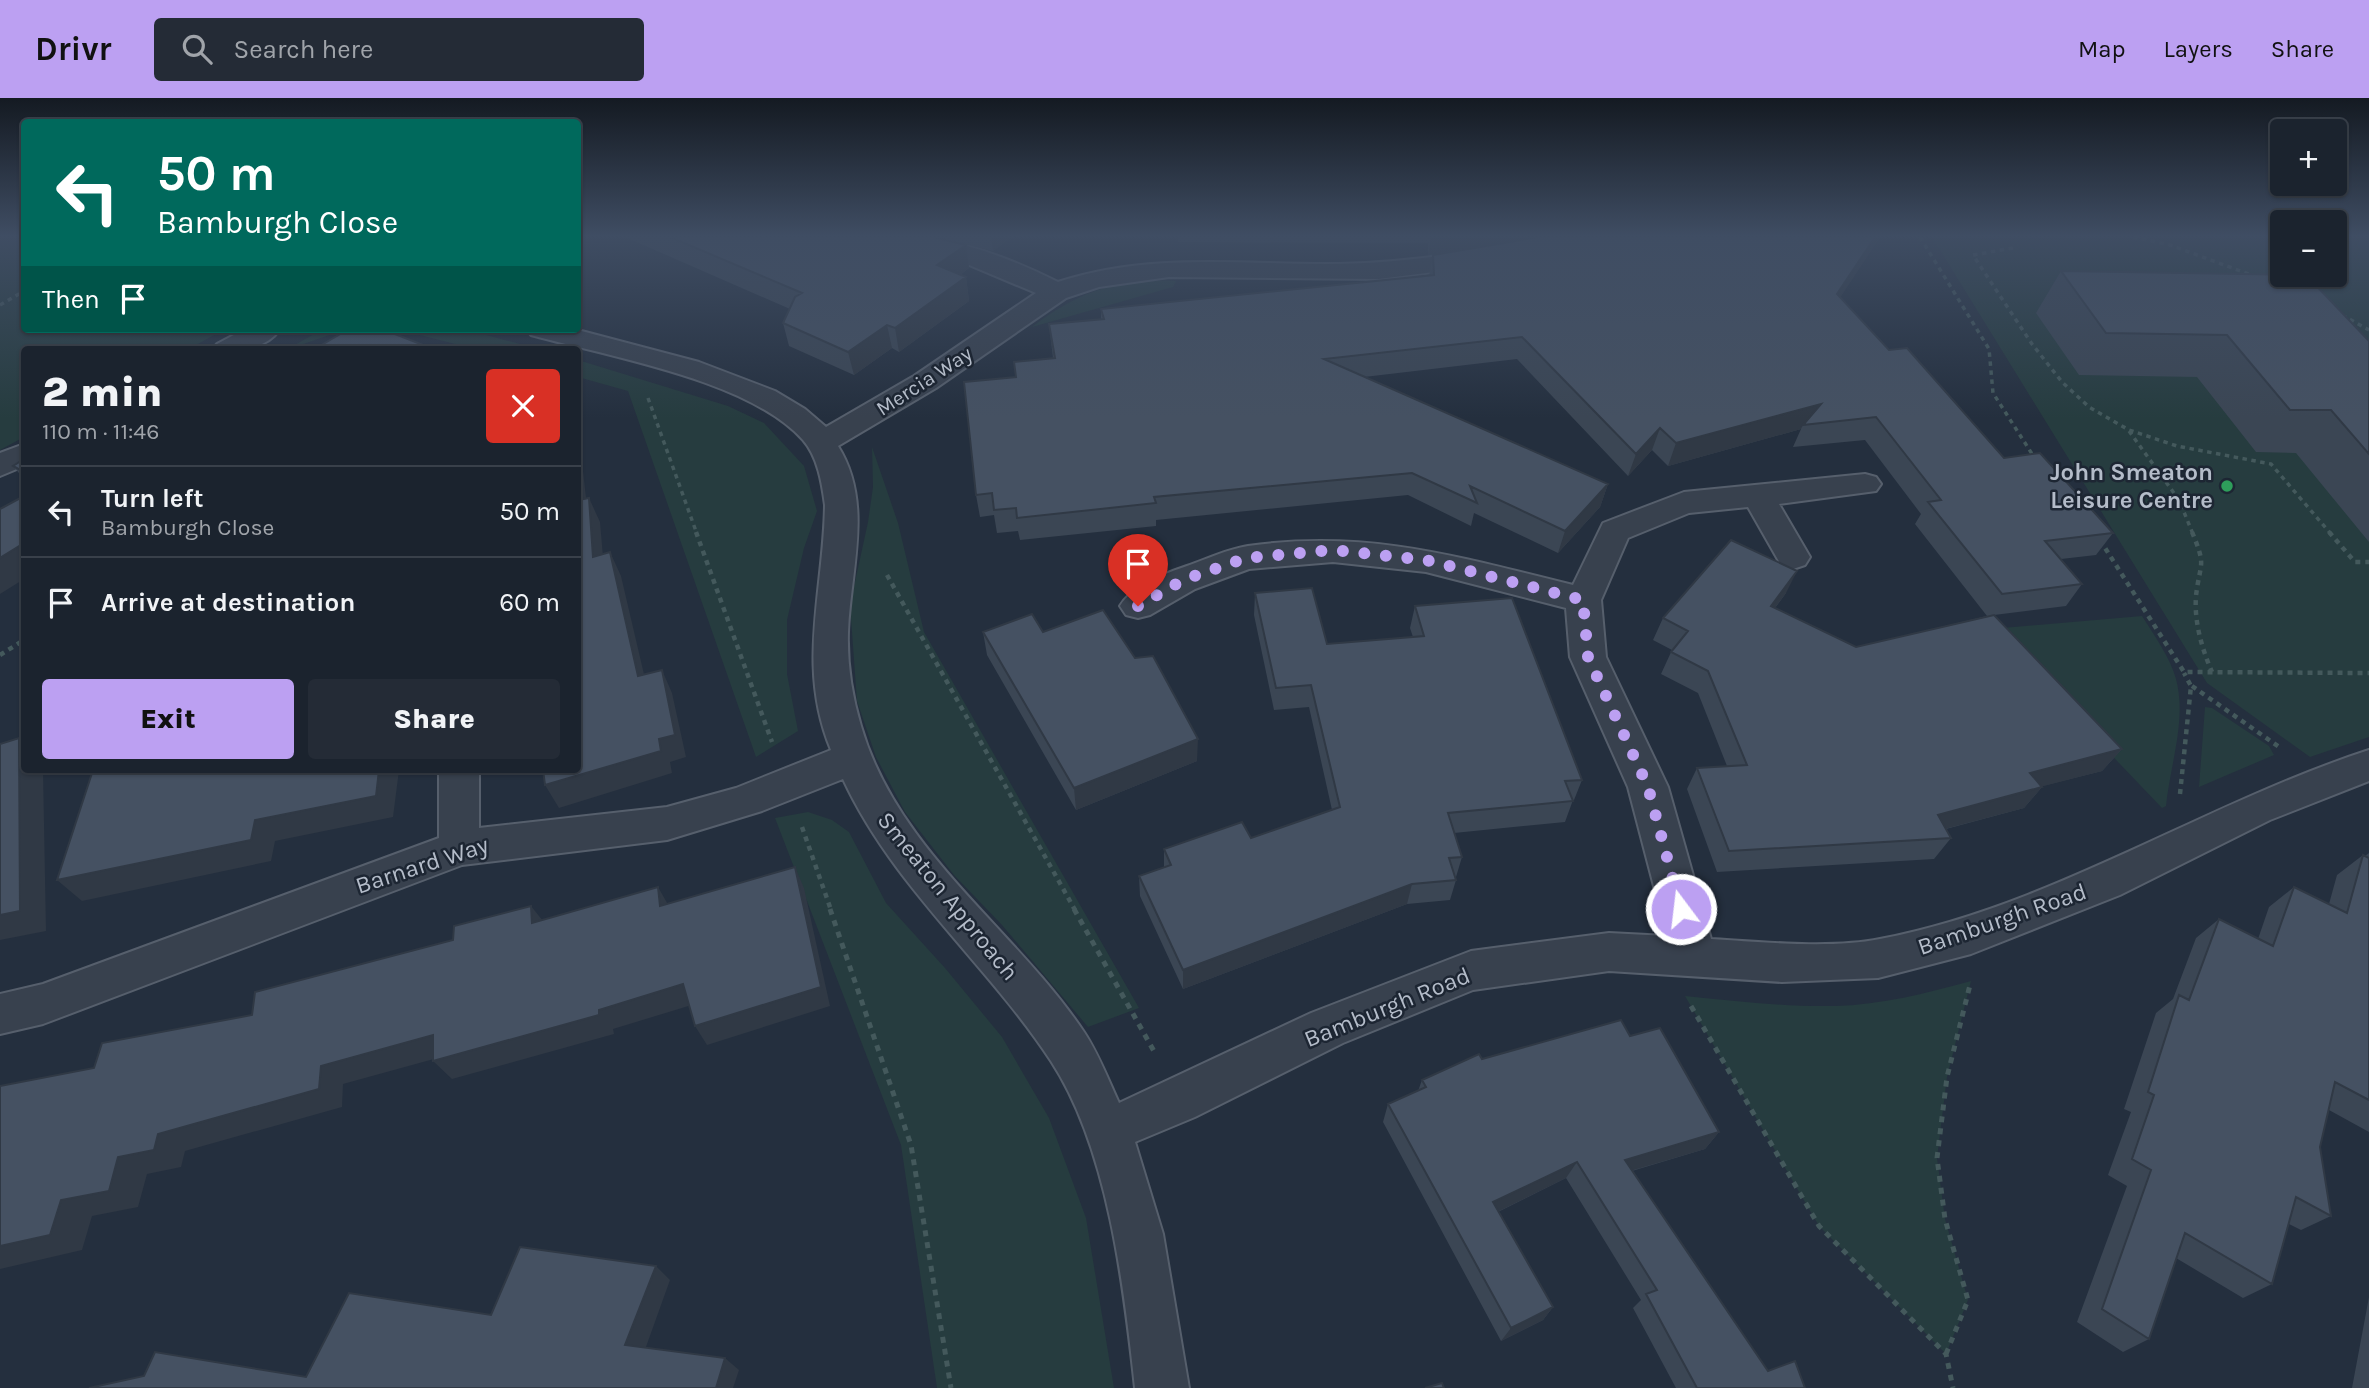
<!DOCTYPE html>
<meta charset="utf-8">
<style>
:root{--surface:#1b232e;--page:#242b36;--text:#f1f3f6;--muted:#a0a4aa;--line:#39404a;--accent:#bca0f2}
body{margin:0;font-family:Karla,sans-serif;background:var(--page);color:var(--text);height:100vh;display:flex;flex-direction:column;font-size:26px;white-space:nowrap}
*{box-sizing:border-box;margin:0}
p{font-size:23px;color:var(--muted)}
.icon{flex:none;width:38px;height:38px;fill:none;stroke:currentColor;stroke-width:2;stroke-linecap:round;stroke-linejoin:round}
.map{position:relative;flex:1;overflow:hidden}
.drawer{position:absolute;left:21px;top:248px;width:560px;height:427px;display:flex;flex-direction:column;background:var(--surface);border-radius:7px;box-shadow:0 2px 5px #0004,0 0 0 2px var(--line)}
.drawer>*{flex:none}
.banner{position:absolute;left:21px;top:21px;width:560px;height:214px;border-radius:7px;box-shadow:0 2px 5px #0004,0 0 0 2px var(--line);background:#00695c;color:#fff;overflow:hidden}
.buttons{position:absolute;left:2270px;top:21px;display:grid;gap:14px}
.buttons a{display:grid;place-items:center;width:77px;height:77px;border-radius:7px;background:var(--surface);box-shadow:0 2px 5px #0004,0 0 0 2px var(--line);font-size:35px}
.pin{position:absolute;display:grid;place-items:center;width:60px;height:60px;color:#fff;margin:-72px -30px;border-radius:50% 50% 50% 0;rotate:-45deg;box-shadow:0 0 7px #0007}
.pin .icon{rotate:45deg}
.me{position:absolute;width:77px;margin:-38px;rotate:345deg;stroke-linejoin:round;filter:drop-shadow(0 0 5px #0008)}
.turn{display:flex;align-items:center;gap:24px;height:147px;padding:0 21px;font-size:32px}
.turn .icon{width:91px;height:91px;stroke-width:2.5}
.turn b{display:block;font-size:49px;line-height:60px}
.then{display:flex;align-items:center;height:66px;padding:0 21px;background:#0003;gap:14px;font-size:26px}
.round{display:grid;place-items:center;flex:none;width:74px;height:74px;border-radius:7px;background:var(--page)}
.head{display:flex;align-items:center;justify-content:space-between;height:119px;padding:0 21px}
h1{font-size:42px;font-weight:800;line-height:52px}
.button{display:flex;gap:14px;margin-top:auto;padding:14px 21px}
.button a{flex:1;height:80px;border-radius:7px;background:var(--accent);color:#111;font-size:28px;font-weight:800;line-height:80px;text-align:center}
.button a+a{background:var(--page);color:var(--text)}
ul{padding:0;list-style:none}
li{display:flex;align-items:center;gap:21px;height:91px;padding:0 21px;border-top:2px solid var(--line)}
li div{flex:1}
li b{display:block;font-size:26px}
li em{font-style:normal}
header{display:flex;align-items:center;gap:42px;box-sizing:border-box;height:98px;padding:0 35px;background:var(--accent);color:#111}
header strong{font-size:33px}
nav{display:flex;gap:38px;margin-inline-start:auto;font-size:24px}
.search{width:490px;height:63px;background:var(--page);display:flex;align-items:center;gap:18px;box-sizing:border-box;padding:0 24px;border-radius:7px;color:var(--muted);font-size:26px}
.map>svg:first-child{display:block}
</style>
<header>
<strong>Drivr</strong>
<div class="search"><svg class="icon" aria-label="search" viewBox="0 0 24 24"><circle cx="10" cy="10" r="6"/><path d="M15 15l6 6"/></svg>Search here</div>
<nav><a>Map</a><a>Layers</a><a>Share</a></nav>
</header>
<div class="map">
<svg width="2369" height="1290" viewBox="0 0 2369 1290">
<rect width="100%" height="100%" fill="#242f3e"/>
<!-- green -->
<path fill="#263c3f" d="M 0,139 L 24,139 L 24,231 L 225,231 L 187,252 L 24,252 L 24,339 L 0,352 Z
M 1932,139 L 2282,139 L 2282,177 L 2334,177 L 2335,139 L 2369,139 L 2369,639 L 2310,659 L 2207,585 Z
M 1176,183 L 1173,189 L 1032,229 C 1078,194 1117,180 1176,183 Z
M 323,231 L 464,231 L 542,252 L 479,252 L 400,232 L 341,233 L 286,252 Z
M 578,262 L 728,308 L 764,325 L 804,368 L 817,413 L 804,450 L 787,522 L 787,576 L 798,633 L 756,659 L 628,293 L 578,279 Z
M 872,349 L 898,425 L 924,534 L 1139,910 L 1088,929 L 1002,827 L 954,777 L 905,714 L 876,659 L 857,603 L 850,507 L 868,424 L 873,389 Z
M 2142,518 C 2154,537 2170,559 2176,581 C 2187,622 2170,667 2166,708 L 2162,710 L 1991,531 Z
M 2205,609 L 2212,610 L 2269,648 L 2274,657 L 2199,689 Z
M 808,714 L 832,722 L 849,734 L 886,805 L 945,870 L 1002,939 L 1049,1020 L 1086,1120 L 1114,1290 L 937,1290 L 901,1047 L 775,720 Z
M 1971,883 L 1947,979 L 1937,1060 L 1945,1121 L 1968,1202 L 1946,1256 L 1819,1128 L 1685,898 C 1735,903 1785,909 1835,908 C 1881,907 1927,895 1971,883 Z"/>
<g fill="none" stroke-linecap="round" stroke-linejoin="round">
<defs>
<path id="minor" d="M 869,139 C 889,139 910,137 929,140 C 973,146 1018,164 1058,184 C 1147,155 1235,166 1327,166 C 1379,166 1430,160 1481,152 L 1490,154 L 1494,160 L 1490,166 L 1481,168 L 1379,181 L 1169,179 L 1099,189 L 1066,200 L 936,290 L 838,348 C 874,405 850,473 848,534 C 847,566 852,598 861,628 C 897,753 1014,830 1084,934 C 1098,955 1108,981 1119,1005 L 1311,915 L 1471,853 L 1609,835 L 1667,838 L 1628,689 L 1570,559 L 1566,510 L 1426,474 L 1333,464 L 1249,471 L 1195,491 L 1150,517 L 1138,520 L 1126,517 L 1120,508 C 1132,488 1166,475 1187,468 C 1207,461 1228,451 1248,448 C 1367,431 1459,459 1573,487 L 1603,425 L 1684,394 L 1865,376 L 1876,379 L 1881,386 L 1876,393 L 1779,406 L 1810,459 L 1805,467 L 1793,471 L 1781,467 L 1748,409 L 1689,415 L 1628,440 L 1601,502 L 1606,559 L 1668,689 L 1711,841 C 1761,844 1831,851 1880,841 C 2053,808 2203,706 2369,652 L 2369,683 L 2270,722 L 2120,797 L 1971,856 L 1878,880 L 1782,884 L 1609,873 L 1473,892 L 1343,945 L 1195,1019 L 1135,1044 L 1163,1136 L 1189,1290 L 1135,1290 C 1124,1188 1108,1050 1051,963 C 986,864 893,789 843,681 L 762,713 L 667,742 L 462,767 L 43,926 L 0,936 L 0,896 L 43,886 L 439,740 L 439,672 L 479,672 L 479,730 L 667,709 L 736,690 L 831,652 C 796,568 824,493 825,407 C 822,385 818,359 803,342 C 750,282 607,258 531,237 L 527,231 L 574,231 L 699,264 L 775,293 L 805,311 L 826,329 L 914,278 L 1036,195 L 962,164 L 873,145 Z
M 245,231 L 280,231 C 265,253 237,252 212,252 L 217,246 Z
M 24,346 L 24,368 L 0,378 L 0,355 Z"/>
</defs>
<!-- minor casing -->
<use href="#minor" stroke="#565f6c" stroke-width="4"/>
<!-- path-far2 -->
<path stroke="#44595c" stroke-width="3.5" stroke-dasharray="4.5 4.5" stroke-linecap="butt" d="M 1920,139 L 1989,251 L 1993,295 L 2034,359
M 2133,139 L 2170,147 L 2254,178
M 2013,150 L 1973,157 L 2032,246 L 2062,284 L 2089,309 L 2129,332 L 2177,348 L 2271,366 L 2331,436
M 0,207 L 24,193
M 2342,217 L 2369,232
M 648,300 L 697,436
M 2129,333 L 2179,402 L 2193,436"/>
<!-- path-far1 -->
<path stroke="#44595c" stroke-width="4.5" stroke-dasharray="5 5" stroke-linecap="butt" d="M 696,434 L 772,644
M 2192,434 C 2207,470 2200,463 2196,498 C 2194,524 2202,551 2212,574
M 2329,434 L 2355,464 L 2369,464
M 2100,442 L 2184,574 L 2369,575
M 887,477 L 1075,812
M 0,557 L 24,542
M 2192,588 L 2282,651
M 2180,696 L 2191,588 L 2184,575
M 802,729 L 831,812"/>
<!-- path -->
<path stroke="#44595c" stroke-width="5" stroke-dasharray="6 6" stroke-linecap="butt" d="M 830,811 L 911,1047 L 951,1290
M 1074,811 L 1155,955
M 1691,908 L 1819,1128 L 1946,1256 L 1953,1290
M 1946,1256 L 1968,1202 L 1945,1121 L 1937,1060 L 1947,979 L 1970,887"/>
<!-- minor -->
<use href="#minor" fill="#38414e" fill-rule="evenodd"/>
</g>
<!-- wall -->
<path fill="#3b4654" d="M 625,139 L 933,139 L 966,147 L 969,170 L 960,177 L 966,179 L 969,203 L 899,254 L 892,250 L 854,277 L 789,248 L 783,225 L 790,211 Z
M 937,139 L 1012,139 L 993,153 Z
M 1178,139 L 1880,139 L 1840,199 L 1889,252 L 2004,360 L 2113,435 L 2096,457 L 2061,461 L 2082,486 L 2066,508 L 1994,517 L 2122,651 L 2102,673 L 2042,688 L 2042,689 L 2024,710 L 1946,731 L 1951,740 L 1934,761 L 1717,774 L 1687,691 L 1697,670 L 1727,668 L 1698,595 L 1661,576 L 1672,552 L 1653,542 L 1663,520 L 1786,495 L 1775,510 L 1856,549 L 1987,518 L 1915,426 L 1921,416 L 1865,342 L 1793,349 L 1801,331 L 1668,368 L 1652,352 L 1628,378 L 1517,261 L 1364,279 L 1608,386 L 1600,409 L 1558,455 L 1474,415 L 1471,428 L 1408,397 L 1156,422 L 1156,428 L 1020,442 L 1018,433 L 997,435 L 994,417 L 980,419 L 976,397 L 1016,279 L 1053,260 L 1049,226 L 1101,221 L 1101,211 L 1429,178 L 1433,157 L 1428,157 L 1428,145 L 1178,144 Z
M 2061,173 L 2369,243 L 2369,444 L 2296,355 L 2256,354 L 2197,279 L 2079,277 L 2036,215 Z
M 24,361 L 24,381 L 13,368 Z
M 1255,495 L 1327,546 L 1413,539 L 1410,530 L 1415,508 L 1582,682 L 1574,702 L 1573,702 L 1565,724 L 1454,735 L 1462,759 L 1456,779 L 1455,779 L 1456,782 L 1450,802 L 1407,806 L 1183,891 L 1140,798 L 1139,778 L 1164,770 L 1164,751 L 1251,740 L 1332,712 L 1309,609 L 1274,612 L 1254,517 Z
M 983,534 L 1043,534 L 1197,663 L 1076,712 L 987,557 Z
M 2369,755 L 2369,1034 L 2329,1012 L 2320,1049 L 2331,1118 L 2301,1132 L 2289,1126 L 2272,1186 L 2243,1200 L 2176,1160 L 2149,1241 L 2123,1254 L 2077,1224 L 2127,1088 L 2108,1077 L 2131,1014 L 2124,1011 L 2156,915 L 2173,901 L 2196,840 L 2219,821 L 2258,841 L 2269,809 L 2294,789 L 2329,806 L 2337,777 L 2363,757 L 2365,758 Z
M 1630,938 L 1719,1034 L 1705,1051 L 1632,1073 L 1768,1273 L 1805,1290 L 1676,1290 L 1633,1210 L 1641,1202 L 1566,1080 L 1498,1114 L 1553,1209 L 1543,1222 L 1501,1243 L 1383,1024 L 1388,1006 L 1418,993 L 1422,982 L 1482,961 Z
M 2369,1199 L 2369,1290 L 2352,1290 Z"/>
<!-- shaded-wall -->
<path fill="#303945" d="M 991,139 L 1012,139 L 993,153 Z
M 1431,139 L 1536,139 L 1428,157 Z
M 1875,139 L 1880,139 L 1828,218 L 1837,196 Z
M 966,147 L 969,170 L 941,191 L 937,167 Z
M 966,179 L 969,203 L 899,254 L 895,230 Z
M 887,227 L 892,250 L 854,277 L 848,254 Z
M 1821,306 L 1803,327 L 1801,331 L 1668,368 L 1676,345 Z
M 578,329 L 589,426 L 578,402 Z
M 1660,330 L 1652,352 L 1628,378 L 1636,356 Z
M 1608,386 L 1600,409 L 1558,455 L 1565,433 Z
M 589,400 L 600,424 L 605,482 L 593,459 Z
M 24,445 L 24,481 L 0,496 L 0,460 Z
M 610,454 L 621,478 L 650,602 L 638,578 Z
M 1797,473 L 1786,495 L 1760,530 L 1771,508 Z
M 662,572 L 672,595 L 686,659 L 670,664 L 672,675 L 559,710 L 545,687 L 659,641 Z
M 19,640 L 24,645 L 24,672 L 43,672 L 46,833 L 0,842 L 0,817 Z
M 1198,641 L 1197,663 L 1076,712 L 1074,690 Z
M 2122,651 L 2102,673 L 2012,696 L 2030,675 Z
M 379,672 L 399,672 L 393,719 L 275,743 L 271,763 L 82,803 L 57,782 L 255,722 Z
M 2042,689 L 2024,710 L 1922,737 L 1938,717 Z
M 795,769 L 804,790 L 830,908 L 707,947 L 695,928 Z
M 1412,786 L 1407,806 L 1183,891 L 1183,872 Z
M 658,789 L 670,810 L 660,808 Z
M 531,808 L 547,828 L 532,825 Z
M 683,886 L 695,906 L 613,931 L 614,936 L 452,981 L 433,963 Z
M 433,937 L 452,956 L 343,986 L 342,1009 L 185,1053 L 181,1069 L 147,1076 L 138,1109 L 92,1118 L 82,1152 L 0,1171 L 0,1148 L 118,1059 L 158,1036 L 321,968 Z
M 1719,1034 L 1705,1051 L 1613,1078 L 1625,1062 Z
M 1577,1064 L 1566,1080 L 1485,1120 L 1493,1104 Z
M 656,1168 L 670,1182 L 642,1260 L 625,1247 Z
M 1553,1209 L 1543,1222 L 1501,1243 L 1511,1230 Z
M 725,1260 L 739,1272 L 733,1290 L 716,1290 Z"/>
<!-- building -->
<path fill="#455162" stroke="#303945" stroke-width="2" d="M 670,139 L 933,139 L 966,147 L 937,167 L 966,179 L 895,230 L 887,227 L 848,254 L 783,225 L 795,199 L 802,195 Z
M 1539,139 L 1875,139 L 1837,196 L 1889,252 L 1907,250 L 2004,360 L 2040,355 L 2113,435 L 2045,443 L 2082,486 L 2002,496 L 1928,404 L 1941,402 L 1876,319 L 1803,327 L 1821,306 L 1676,345 L 1660,330 L 1636,356 L 1522,239 L 1324,261 L 1608,386 L 1565,433 L 1470,388 L 1477,405 L 1412,375 L 1154,399 L 1156,405 L 1017,420 L 1016,410 L 994,412 L 992,395 L 976,397 L 964,284 L 1016,279 L 1014,264 L 1055,260 L 1049,226 L 1104,221 L 1101,211 L 1434,177 L 1433,157 Z
M 2061,173 L 2306,177 L 2369,243 L 2369,356 L 2331,312 L 2290,312 L 2227,237 L 2106,235 Z
M 349,231 L 382,231 L 436,252 L 313,252 Z
M 24,361 L 24,374 L 13,368 Z
M 24,398 L 24,445 L 0,460 L 0,411 Z
M 578,399 L 578,402 L 589,400 L 593,459 L 610,454 L 638,578 L 662,572 L 675,637 L 659,641 L 661,653 L 545,687 L 543,672 L 578,672 Z
M 1731,442 L 1797,473 L 1771,508 L 1856,549 L 1994,517 L 2122,651 L 2030,675 L 2042,689 L 1938,717 L 1951,740 L 1729,753 L 1697,670 L 1747,667 L 1708,573 L 1671,554 L 1688,533 L 1663,520 Z
M 1312,490 L 1327,546 L 1424,538 L 1415,508 L 1512,500 L 1582,682 L 1565,683 L 1573,703 L 1448,715 L 1462,759 L 1449,760 L 1456,782 L 1412,786 L 1183,872 L 1139,778 L 1171,767 L 1164,751 L 1242,724 L 1251,740 L 1340,709 L 1311,587 L 1276,590 L 1255,495 Z
M 1103,512 L 1135,560 L 1153,558 L 1198,641 L 1074,690 L 983,534 L 1032,516 L 1043,534 Z
M 19,640 L 20,813 L 0,817 L 0,646 Z
M 93,672 L 379,672 L 376,698 L 255,722 L 251,742 L 57,782 Z
M 2363,757 L 2369,760 L 2369,1002 L 2335,984 L 2320,1049 L 2331,1118 L 2296,1099 L 2272,1186 L 2185,1135 L 2149,1241 L 2102,1211 L 2151,1072 L 2132,1061 L 2154,997 L 2148,994 L 2179,897 L 2189,902 L 2219,821 L 2273,848 L 2294,789 L 2347,815 Z
M 795,769 L 821,889 L 695,928 L 683,886 L 599,912 L 599,917 L 433,963 L 433,937 L 321,968 L 319,991 L 158,1036 L 154,1052 L 118,1059 L 109,1093 L 61,1102 L 50,1137 L 0,1148 L 0,988 L 94,970 L 102,945 L 252,917 L 255,894 L 453,842 L 454,828 L 531,808 L 532,825 L 658,789 L 660,808 Z
M 1621,922 L 1630,938 L 1660,930 L 1719,1034 L 1625,1062 L 1768,1273 L 1795,1263 L 1805,1290 L 1697,1290 L 1646,1196 L 1657,1192 L 1577,1064 L 1493,1104 L 1553,1209 L 1511,1230 L 1388,1006 L 1426,989 L 1422,982 L 1479,956 L 1482,961 Z
M 520,1149 L 656,1168 L 625,1247 L 725,1260 L 716,1290 L 89,1290 L 144,1278 L 155,1254 L 306,1279 L 349,1195 L 491,1217 Z
M 1442,1285 L 1444,1290 L 1425,1290 Z"/>
<!-- sky -->
<linearGradient id="sky" x2="0" y2="1"><stop stop-color="#141a22"/><stop offset="0.43" stop-color="#3f4d63"/><stop offset="1" stop-color="#3f4d63" stop-opacity="0"/></linearGradient>
<rect width="2369" height="320" fill="url(#sky)"/>
<g fill="none" stroke-linecap="round" stroke-linejoin="round">
<!-- route -->
<path stroke="#bca0f2" stroke-width="12" stroke-dasharray="0 21.6" d="M 1138,508 L 1183,482 L 1246,460 L 1333,452 L 1426,462 L 1583,502 L 1588,559 L 1648,689 L 1681,811"/>
</g>
<!-- markers -->
<circle fill="#2e9e5b" stroke="#1d2633" stroke-width="2.5" cx="2227" cy="388" r="7"/>
<g text-anchor="middle" stroke-width="5" stroke-linejoin="round" paint-order="stroke">
<!-- far-street labels -->
<g font-size="21" fill="#b4bcc9" stroke="#1d2633">
<text transform="translate(924 283) rotate(-33)" y="7">Mercia Way</text>
</g>
<!-- poi labels -->
<g font-size="24" font-weight="bold" fill="#b4bcc9" stroke="#1d2633" text-anchor="end">
<text x="2213" y="382">John Smeaton<tspan x="2213" dy="28">Leisure Centre</tspan></text>
</g>
<!-- street labels -->
<g font-size="24" fill="#b4bcc9" stroke="#1d2633">
<text transform="translate(422 767) rotate(-18)" y="8">Barnard Way</text>
<text transform="translate(948 798) rotate(51)" y="8">Smeaton Approach</text>
<text transform="translate(2002 821) rotate(-19)" y="8">Bamburgh Road</text>
<text transform="translate(1387 909) rotate(-22)" y="8">Bamburgh Road</text>
</g>
</g>
</svg>
<div class="buttons">
<a>+</a>
<a>−</a>
</div>
<div class="pin" style="left:1138px;top:508px;background:#d93025"><svg class="icon" aria-label="arrive" viewBox="0 0 24 24"><path d="M6 21V4h12l-3 4 3 4H6"/></svg></div>
<svg class="me" style="left:1681px;top:811px" viewBox="-20 -20 40 40"><circle r="17" fill="#bca0f2" stroke="#fff" stroke-width="3"/><path d="M0-11L8 9 0 5-8 9z" fill="#fff"/></svg>
<div class="banner">
<div class="turn"><svg class="icon" aria-label="left" viewBox="0 0 24 24"><path d="M17 20v-9H6M10 6l-5 5 5 5"/></svg><div><b>50 m</b>Bamburgh Close</div></div>
<div class="then">Then<svg class="icon" aria-label="arrive" viewBox="0 0 24 24"><path d="M6 21V4h12l-3 4 3 4H6"/></svg></div>
</div>
<section class="drawer">
<div class="head"><div><h1>2 min</h1><p>110 m · 11:46</p></div><a class="round" style="background:#d93025;color:#fff"><svg class="icon" aria-label="close" viewBox="0 0 24 24"><path d="M6 6l12 12M18 6L6 18"/></svg></a></div>
<ul>
<li><svg class="icon" aria-label="left" viewBox="0 0 24 24"><path d="M17 20v-9H6M10 6l-5 5 5 5"/></svg><div><b>Turn left</b><p>Bamburgh Close</p></div><em>50 m</em></li>
<li><svg class="icon" aria-label="arrive" viewBox="0 0 24 24"><path d="M6 21V4h12l-3 4 3 4H6"/></svg><div><b>Arrive at destination</b></div><em>60 m</em></li>
</ul>
<div class="button"><a>Exit</a><a>Share</a></div>
</section>
</div>
